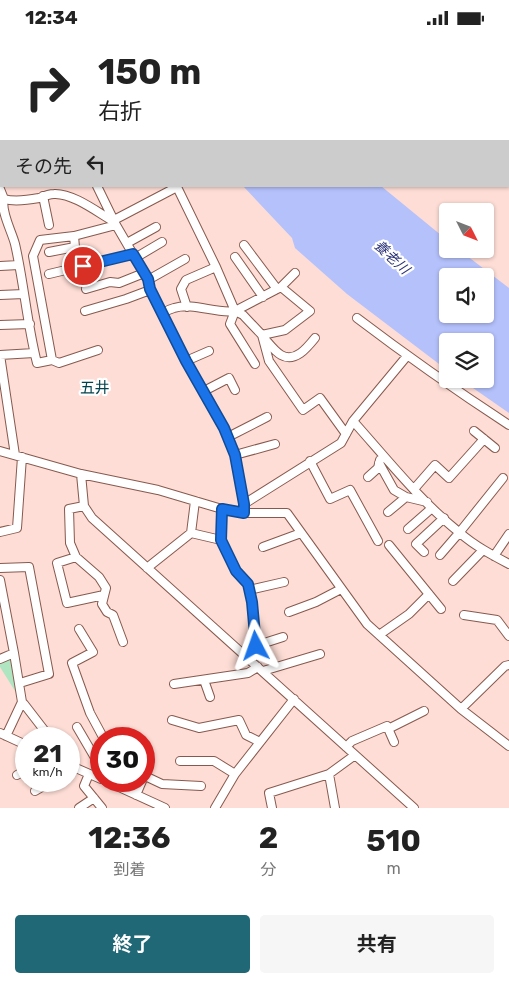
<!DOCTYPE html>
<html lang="ja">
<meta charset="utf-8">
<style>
:root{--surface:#fff;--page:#f6f6f6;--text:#222;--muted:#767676;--accent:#216877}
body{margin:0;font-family:Rubik,"Noto Sans JP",sans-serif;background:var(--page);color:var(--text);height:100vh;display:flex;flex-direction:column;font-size:19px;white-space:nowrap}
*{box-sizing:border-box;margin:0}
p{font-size:16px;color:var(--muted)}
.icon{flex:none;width:28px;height:28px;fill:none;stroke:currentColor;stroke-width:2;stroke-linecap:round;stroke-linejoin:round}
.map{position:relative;height:773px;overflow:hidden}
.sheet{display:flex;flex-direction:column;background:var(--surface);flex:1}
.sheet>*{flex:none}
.hud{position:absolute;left:0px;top:0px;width:510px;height:152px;box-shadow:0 1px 4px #0004;background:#fff;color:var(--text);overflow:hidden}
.needle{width:32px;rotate:132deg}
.controls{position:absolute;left:439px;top:168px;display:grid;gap:10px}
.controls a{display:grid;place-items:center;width:55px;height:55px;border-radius:5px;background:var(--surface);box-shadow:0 1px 4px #0004;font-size:25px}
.speed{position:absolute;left:15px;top:692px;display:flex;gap:10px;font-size:25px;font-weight:700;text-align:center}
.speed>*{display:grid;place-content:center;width:65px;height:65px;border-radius:50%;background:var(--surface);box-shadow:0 1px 4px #0004;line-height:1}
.speed small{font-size:12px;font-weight:400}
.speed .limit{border:8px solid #d22;background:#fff;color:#111}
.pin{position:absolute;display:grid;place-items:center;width:42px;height:42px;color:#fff;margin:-21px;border:2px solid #fff;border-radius:50%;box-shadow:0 1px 5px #0007}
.me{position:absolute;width:55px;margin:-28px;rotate:356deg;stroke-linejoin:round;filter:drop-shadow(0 0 4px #0008)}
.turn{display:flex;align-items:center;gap:18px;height:105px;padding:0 15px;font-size:22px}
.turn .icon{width:65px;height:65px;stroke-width:2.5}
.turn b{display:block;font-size:35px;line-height:42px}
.then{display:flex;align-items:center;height:48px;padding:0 15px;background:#0003;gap:10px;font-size:19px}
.eta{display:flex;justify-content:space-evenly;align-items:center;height:85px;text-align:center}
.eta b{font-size:30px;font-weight:700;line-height:35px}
.cta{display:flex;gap:10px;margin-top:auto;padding:10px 15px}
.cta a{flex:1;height:58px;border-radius:5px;background:var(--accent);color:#fff;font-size:20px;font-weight:700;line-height:58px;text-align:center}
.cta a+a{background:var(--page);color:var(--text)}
.status{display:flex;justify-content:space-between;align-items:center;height:35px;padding:0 25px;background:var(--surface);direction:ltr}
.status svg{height:14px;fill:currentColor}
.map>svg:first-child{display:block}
</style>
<div class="status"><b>12:34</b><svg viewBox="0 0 49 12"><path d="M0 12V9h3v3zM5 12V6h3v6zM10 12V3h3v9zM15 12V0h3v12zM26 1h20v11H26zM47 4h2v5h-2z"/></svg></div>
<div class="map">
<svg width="509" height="773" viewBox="0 0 509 773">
<rect width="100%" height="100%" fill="#fdddd5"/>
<!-- green -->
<path fill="#b0e5c1" d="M 14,618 L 22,667 L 0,632 L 0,624 Z"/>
<!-- water -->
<path fill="#b4c1fb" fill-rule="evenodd" d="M 243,151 L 381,151 L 447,205 L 448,214 L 458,214 L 509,253 L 509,378 L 460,344 L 485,344 L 485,306 L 448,306 L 447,335 L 347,259 L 295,213 L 292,203 ZM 448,241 L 485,241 L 485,279 L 448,279 Z"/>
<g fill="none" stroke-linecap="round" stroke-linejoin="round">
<defs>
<path id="minor" d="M 30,0 L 31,1
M 499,0 L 501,1
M 0,34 L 1,34
M 97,151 L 116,190 L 148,245 L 150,255 L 186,326 L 224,393 L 235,420 L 244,469 L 244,478
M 0,154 L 4,164 C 15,167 28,165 39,163 C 44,161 49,159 54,159 C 72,158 96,176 111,185 L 114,185 L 177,152 L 216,232 L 235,276 L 243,280 L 262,300 L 269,326 L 303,375 L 320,363 L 346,399
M 43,161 L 49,190
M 4,164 C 0,175 12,197 15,209 C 24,248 27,289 37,328 L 52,325 L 59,328 L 98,315
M 127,208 L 156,192
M 244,210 L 277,254
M 49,217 L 75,212 L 74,201 L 116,190
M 235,222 L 263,262
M 135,223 L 162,207
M 0,231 L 19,230
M 49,239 L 133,219
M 148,245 L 185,224
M 86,254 L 110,247 L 119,248 L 144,238
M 0,260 L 24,259
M 187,272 L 181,254 L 186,245 L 216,232
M 85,276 L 126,264 L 150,255
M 235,276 L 230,289 L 255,329
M 163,278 C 166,276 170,274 174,273 C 194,267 215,279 235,276 L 281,252 L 295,238
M 357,283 C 407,321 457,356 509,390
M 0,290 L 30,289
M 262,300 L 285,295 L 310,276 L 281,252
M 263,302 C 268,307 274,316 281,320 C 295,328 307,313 315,303
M 0,320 L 15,420
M 0,320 L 34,318
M 52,325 L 33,221 L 40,205 L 74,201
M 186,326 L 209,316
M 204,356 L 229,343 L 235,355
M 353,386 C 387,424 420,466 460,498 C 475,511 492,520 509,529
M 474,396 L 495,413
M 228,402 L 267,382
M 0,416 L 81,439 L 158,455 L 222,474 L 244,478 L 287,478 L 367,589 L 461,674 L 509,711
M 235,420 L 275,409
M 310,426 L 330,464 L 350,455 L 378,506
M 379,428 L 394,455 L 406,462
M 81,439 L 84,471 L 92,483 L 414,773
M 368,442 L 378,433 L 380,425
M 414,454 L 435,430 L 449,443 L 484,404
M 244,469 L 341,408 L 353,386 L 407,321
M 84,471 L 69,474 L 70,508 L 76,522 L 99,542 L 106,553 L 102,569 L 107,577 L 113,580 L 123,607
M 222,474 L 221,505 L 236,536 L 248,549 L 252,567 L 255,611 L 249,624
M 388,477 L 406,462 L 427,467
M 408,494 L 432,473
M 0,497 L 17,493 L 22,422
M 191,498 L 221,505
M 389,510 L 441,574
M 263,512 L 301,498
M 424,517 L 416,509 L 444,483
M 440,520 L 459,498 L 503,443
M 494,521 L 509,499
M 76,522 L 57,528 L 67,568 L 104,560
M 0,533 L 29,532 L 49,639 L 20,648
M 147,533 L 191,498 L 195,466
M 0,545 L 14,618
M 453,546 L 483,515
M 249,555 L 284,547
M 289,577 L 316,567 L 341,554
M 464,580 L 497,585 L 509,601
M 79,594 L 93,617 L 72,628 L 90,678 L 104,704
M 379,600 L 409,579 L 429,559
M 255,611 L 283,602
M 0,624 L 14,618 L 22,667 L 6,701
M 263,636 L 320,619
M 204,645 L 210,662
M 174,649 L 248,638 L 258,632
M 22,667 L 24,669 L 51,704
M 461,674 L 505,631 L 509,630
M 172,685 L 199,693 L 239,685 L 246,700 L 260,707
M 77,692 L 101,733
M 388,694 L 424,676
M 0,698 L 26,710
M 346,712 L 352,706 L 387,691 L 394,707
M 180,726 L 214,726 L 235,739
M 69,730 L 101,744
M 89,739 L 84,751 L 102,773
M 329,739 L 335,773
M 17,740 L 26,735
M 144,743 L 145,741 L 162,749 L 201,751
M 106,746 L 165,773
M 35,756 L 52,746
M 136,760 L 142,746
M 79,773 L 94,763
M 215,773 L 235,739 L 294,664
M 272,773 L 269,758 L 329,739 L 355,720"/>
</defs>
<!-- minor casing -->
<use href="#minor" stroke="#87594e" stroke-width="10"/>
<!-- minor -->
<use href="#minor" stroke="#fff" stroke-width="8"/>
</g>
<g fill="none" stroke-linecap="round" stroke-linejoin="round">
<defs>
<path id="route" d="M 83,231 L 133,219 L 148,244 L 150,254 L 186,326 L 224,393 L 235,420 L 244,469 L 244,478 L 222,474 L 221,505 L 236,536 L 248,549 L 252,567 L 256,611"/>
</defs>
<!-- route casing -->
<use href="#route" stroke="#114b97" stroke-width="12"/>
<!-- route -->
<use href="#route" stroke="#1a73e8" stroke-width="9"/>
</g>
<g text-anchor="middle" stroke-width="4.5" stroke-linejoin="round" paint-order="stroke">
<!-- water labels -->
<g font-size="14" font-style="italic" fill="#2c3376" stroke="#fff">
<text transform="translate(392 222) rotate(43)" y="5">養老川</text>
</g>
<!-- quarter labels -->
<g font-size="15" fill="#02414d" stroke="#fff">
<text x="95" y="358">五井</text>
</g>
</g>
</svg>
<div class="controls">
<a><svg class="needle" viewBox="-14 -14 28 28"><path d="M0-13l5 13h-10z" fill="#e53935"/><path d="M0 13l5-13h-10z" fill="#767676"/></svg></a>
<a><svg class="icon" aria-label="sound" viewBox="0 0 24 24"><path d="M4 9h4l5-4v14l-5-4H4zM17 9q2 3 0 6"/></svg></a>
<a><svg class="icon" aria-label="layers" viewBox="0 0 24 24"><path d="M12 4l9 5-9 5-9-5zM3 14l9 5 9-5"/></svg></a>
</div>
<div class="speed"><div>21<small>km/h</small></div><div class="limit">30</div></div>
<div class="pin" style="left:83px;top:231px;background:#d93025"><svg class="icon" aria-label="arrive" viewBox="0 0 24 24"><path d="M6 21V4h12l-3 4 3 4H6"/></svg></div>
<svg class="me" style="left:256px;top:611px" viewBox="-20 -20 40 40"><path d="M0-17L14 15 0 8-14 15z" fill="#1a73e8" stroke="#fff" stroke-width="4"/></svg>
<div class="hud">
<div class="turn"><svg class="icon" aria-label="right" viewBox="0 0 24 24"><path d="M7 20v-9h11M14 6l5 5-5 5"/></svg><div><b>150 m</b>右折</div></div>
<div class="then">その先<svg class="icon" aria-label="left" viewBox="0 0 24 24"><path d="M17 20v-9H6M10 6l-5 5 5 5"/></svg></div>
</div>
</div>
<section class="sheet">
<div class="eta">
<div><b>12:36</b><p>到着</p></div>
<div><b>2</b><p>分</p></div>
<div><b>510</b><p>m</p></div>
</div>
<div class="cta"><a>終了</a><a>共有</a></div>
</section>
